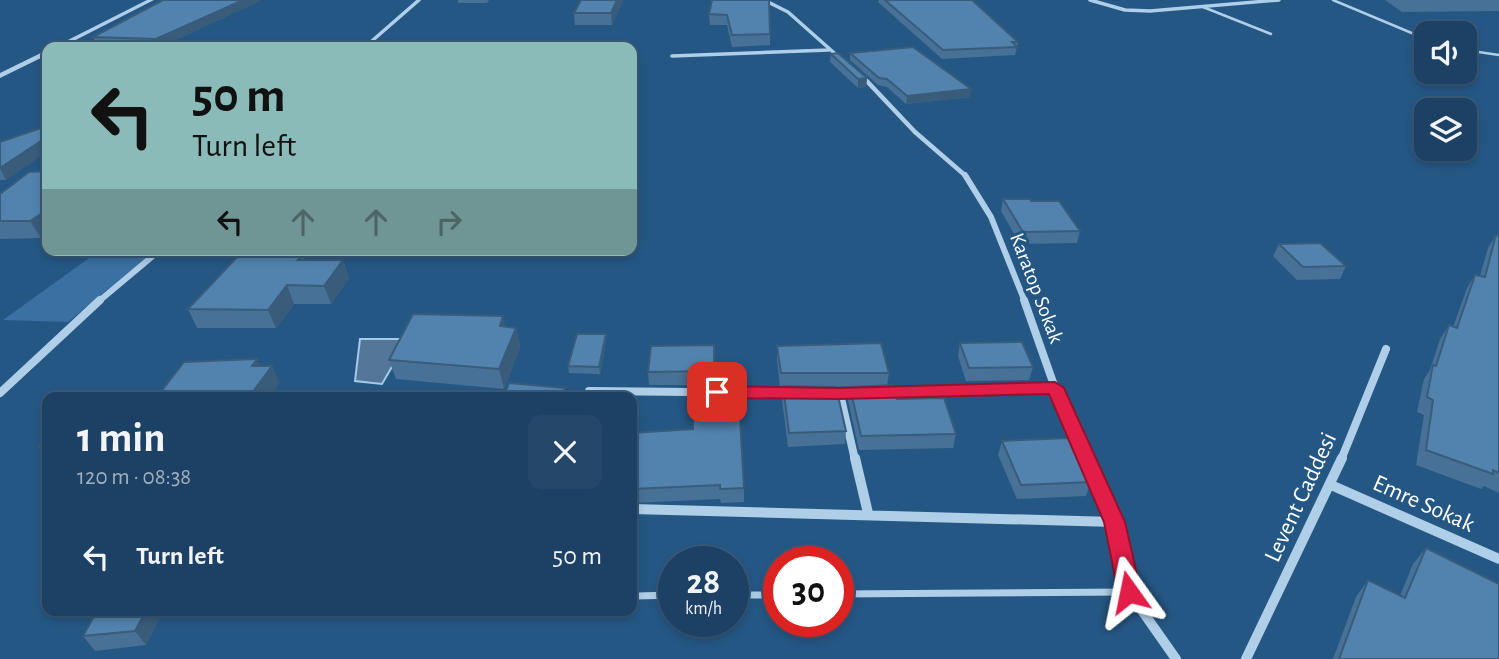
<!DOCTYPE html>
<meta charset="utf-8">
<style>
:root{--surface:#1c4164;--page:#25486a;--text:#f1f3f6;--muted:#a0afbf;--line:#3a5a78}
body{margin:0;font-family:"Alegreya Sans",sans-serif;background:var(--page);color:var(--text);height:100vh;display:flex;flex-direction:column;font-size:26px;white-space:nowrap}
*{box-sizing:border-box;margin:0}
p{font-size:23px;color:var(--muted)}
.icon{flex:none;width:38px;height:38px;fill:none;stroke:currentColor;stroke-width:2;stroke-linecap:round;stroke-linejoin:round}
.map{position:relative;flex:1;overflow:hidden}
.sheet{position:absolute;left:42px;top:392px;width:595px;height:224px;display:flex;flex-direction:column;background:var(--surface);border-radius:14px;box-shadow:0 4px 10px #0003,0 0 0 2px var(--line)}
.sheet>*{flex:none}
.top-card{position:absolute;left:42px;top:42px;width:595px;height:214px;border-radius:14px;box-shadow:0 4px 10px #0003,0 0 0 2px var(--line);background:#8bbbb9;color:#111;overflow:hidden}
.fabs{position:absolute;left:1414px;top:21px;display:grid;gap:14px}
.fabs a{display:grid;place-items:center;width:63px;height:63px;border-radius:14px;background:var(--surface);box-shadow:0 4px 10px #0003,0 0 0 2px var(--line);font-size:35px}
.speed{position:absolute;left:658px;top:546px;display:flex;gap:14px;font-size:35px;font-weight:700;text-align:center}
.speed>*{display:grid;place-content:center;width:91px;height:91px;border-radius:50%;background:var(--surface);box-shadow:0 4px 10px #0003,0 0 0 2px var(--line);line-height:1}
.speed small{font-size:18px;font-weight:400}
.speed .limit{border:10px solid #d22;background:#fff;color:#111}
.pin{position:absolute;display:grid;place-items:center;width:60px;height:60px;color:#fff;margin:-30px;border-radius:14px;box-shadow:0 4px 10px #0006}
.me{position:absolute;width:77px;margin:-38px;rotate:348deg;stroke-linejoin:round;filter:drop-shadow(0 0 5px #0008)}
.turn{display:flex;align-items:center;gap:24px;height:147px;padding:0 35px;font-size:32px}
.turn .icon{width:91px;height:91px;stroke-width:2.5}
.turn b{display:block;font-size:49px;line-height:60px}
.lanes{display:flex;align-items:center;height:66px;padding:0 35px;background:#0003;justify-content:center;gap:35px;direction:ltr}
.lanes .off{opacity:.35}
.round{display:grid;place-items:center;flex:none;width:74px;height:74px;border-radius:14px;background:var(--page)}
.overview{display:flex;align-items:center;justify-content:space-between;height:119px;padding:0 35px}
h1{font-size:42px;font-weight:600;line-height:52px}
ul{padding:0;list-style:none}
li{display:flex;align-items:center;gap:21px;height:91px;padding:0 35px}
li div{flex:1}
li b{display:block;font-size:26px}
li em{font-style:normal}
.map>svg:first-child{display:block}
</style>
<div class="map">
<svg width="1499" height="659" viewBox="0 0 1499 659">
<rect width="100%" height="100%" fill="#255785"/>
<!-- green -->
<path fill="#3a71a2" d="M 154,252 L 68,322 L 3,320 L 96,253 Z"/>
<!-- water -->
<path fill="#557797" stroke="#a4cae9" stroke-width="2" d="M 360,339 L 408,339 L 382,384 L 355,381 Z"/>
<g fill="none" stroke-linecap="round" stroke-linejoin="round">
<!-- service-far1 -->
<path stroke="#afcee8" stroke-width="2.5" d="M 1333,0 L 1426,39
M 1203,7 L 1271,34
M 1465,50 L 1499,55"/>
<!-- service -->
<path stroke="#afcee8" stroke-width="7" d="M 838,594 L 1129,592
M 733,595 L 779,595
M 637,596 L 674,595"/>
<!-- minor-far4 -->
<path stroke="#afcee8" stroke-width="3.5" d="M 764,0 L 788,12 L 841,59
M 1090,0 L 1125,10 L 1150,11 L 1279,0
M 365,47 L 419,0
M 672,56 L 829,50
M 861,75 L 864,79"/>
<!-- minor-far3 -->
<path stroke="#afcee8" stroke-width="4.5" d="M 863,77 L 915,132 L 967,177"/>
<!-- minor-far2 -->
<path stroke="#afcee8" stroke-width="6" d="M 965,175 L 991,217 L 1025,302
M 98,302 L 160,250"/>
<!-- minor-far1 -->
<path stroke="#afcee8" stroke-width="8" d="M 1024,300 L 1055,388 L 1087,460
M 589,391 L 789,393
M 888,392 L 1055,388
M 0,393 L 100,300
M 829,393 L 855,393
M 840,394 L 855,460
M 1341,460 L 1386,349"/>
<!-- minor -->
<path stroke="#afcee8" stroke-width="10" d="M 855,458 L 868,513
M 1086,458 L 1114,522 L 1129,592 L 1176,659
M 1331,485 L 1499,559
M 632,509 L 1114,522
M 1246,659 L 1342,458"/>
<!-- tertiary -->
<path fill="#afcee8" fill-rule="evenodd" d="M 147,0 L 154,0 L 62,47 L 54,47 Z
M 47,50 L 47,55 L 0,78 L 0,73 Z"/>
</g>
<!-- wall -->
<path fill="#477196" d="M 262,0 L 160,47 L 97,45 L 93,37 Z
M 458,0 L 489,0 L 487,3 L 458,3 Z
M 623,0 L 612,25 L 575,25 L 574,13 Z
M 712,0 L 770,34 L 770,45 L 732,47 L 727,25 L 710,25 L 709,14 Z
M 879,0 L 972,0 L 1018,42 L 1015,55 L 942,59 L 878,2 Z
M 1385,0 L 1499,0 L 1499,11 L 1402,12 Z
M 850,53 L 970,97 L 906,104 L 887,87 L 878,85 L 850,60 Z
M 831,54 L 867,78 L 866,87 L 858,88 L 830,62 Z
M 0,142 L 6,180 L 0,180 Z
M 29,172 L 41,238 L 0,239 L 0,194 Z
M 1003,199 L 1031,201 L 1080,231 L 1077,243 L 1020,244 L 1001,211 Z
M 1496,235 L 1499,236 L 1499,493 L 1484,486 L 1481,489 L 1416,465 L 1424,415 L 1417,412 L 1424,379 L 1430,370 L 1440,339 L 1449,325 L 1453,327 L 1467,288 L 1475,275 L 1480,276 L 1488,248 Z
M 1279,244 L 1346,266 L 1340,279 L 1297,280 L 1273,256 Z
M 303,255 L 305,260 L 343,260 L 349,278 L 331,304 L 294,304 L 276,328 L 197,328 L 188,309 Z
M 506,327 L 516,328 L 520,347 L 504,389 L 396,379 L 389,360 Z
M 606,341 L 600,374 L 569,373 L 568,366 Z
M 960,343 L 1033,367 L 1029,380 L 966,381 L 958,356 Z
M 777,346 L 889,373 L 887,386 L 897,399 L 956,434 L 953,448 L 859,450 L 848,400 L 850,387 L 863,386 L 814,387 L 846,431 L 845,444 L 788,447 L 782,400 L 782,387 L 780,387 L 777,360 Z
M 715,359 L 714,385 L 649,385 L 648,372 Z
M 632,433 L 744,488 L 744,502 L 721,503 L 720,499 L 632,503 Z
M 1002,441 L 1091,482 L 1086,496 L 1017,499 L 998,455 Z
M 1426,548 L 1499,659 L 1333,659 L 1356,597 L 1368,580 L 1400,596 L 1413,564 Z
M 163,611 L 146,645 L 95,651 L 83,636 Z"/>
<!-- shaded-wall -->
<path fill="#395c7a" d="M 243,0 L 262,0 L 160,47 L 156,39 Z
M 617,0 L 623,0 L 612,25 L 611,13 Z
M 867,78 L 866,87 L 858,88 L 858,79 Z
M 971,89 L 970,97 L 906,104 L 907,96 Z
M 47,137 L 47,152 L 6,180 L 0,168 Z
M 47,210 L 47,233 L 41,238 L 30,221 Z
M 343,260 L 349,278 L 331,304 L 324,286 Z
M 287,285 L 294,304 L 276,328 L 268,310 Z
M 503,316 L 507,334 L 500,326 Z
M 516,328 L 520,347 L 504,389 L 499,369 Z
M 606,334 L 606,341 L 600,374 L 599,367 Z
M 257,359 L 265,376 L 272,366 L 280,383 L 270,397 L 249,397 L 252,366 Z
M 565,388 L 566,397 L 561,397 Z
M 146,611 L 163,611 L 146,645 L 135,631 Z"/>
<!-- building -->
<path fill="#5283af" stroke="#395c7a" stroke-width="2" d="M 163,0 L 243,0 L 156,39 L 93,37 Z
M 581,0 L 617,0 L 611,13 L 574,13 Z
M 712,0 L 769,0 L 770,34 L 732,35 L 727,15 L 709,14 Z
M 885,0 L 972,0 L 1018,42 L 1012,42 L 1017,47 L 943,50 Z
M 913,47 L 971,89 L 907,96 L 887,79 L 879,78 L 850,53 Z
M 838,53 L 867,78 L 858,79 L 831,54 Z
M 47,126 L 47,137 L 0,168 L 0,142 Z
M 47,171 L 47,210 L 30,221 L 0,221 L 0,194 L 29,172 Z
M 1003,199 L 1030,199 L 1031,201 L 1059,201 L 1080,231 L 1023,232 Z
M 1496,235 L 1499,236 L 1499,473 L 1493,470 L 1493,474 L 1426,450 L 1433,400 L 1427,397 L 1433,365 L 1436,366 L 1449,325 L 1457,328 L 1475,275 L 1485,277 Z
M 1320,243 L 1346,266 L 1303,267 L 1279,244 Z
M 239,255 L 303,255 L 298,260 L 343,260 L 324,286 L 287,285 L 268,310 L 188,309 Z
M 413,314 L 503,316 L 500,326 L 516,328 L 499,369 L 389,360 Z
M 577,334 L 606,334 L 599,367 L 568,366 Z
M 1022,342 L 1033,367 L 969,368 L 960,343 Z
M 881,343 L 889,373 L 781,373 L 777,346 Z
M 714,345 L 714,371 L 648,372 L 651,346 Z
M 257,359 L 252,366 L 272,366 L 249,397 L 157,397 L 184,362 Z
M 509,383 L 565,388 L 561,397 L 504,397 Z
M 893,385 L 897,399 L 944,398 L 956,434 L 861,436 L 850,387 Z
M 783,386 L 836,387 L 846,431 L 789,433 Z
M 739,402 L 744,488 L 720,489 L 720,485 L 632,489 L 632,433 L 693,429 L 694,404 Z
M 47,436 L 47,468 L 42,466 L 45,454 L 39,445 Z
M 1069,438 L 1091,482 L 1021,485 L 1002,441 Z
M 1426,548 L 1499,584 L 1499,659 L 1339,659 L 1368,580 L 1405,598 Z
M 97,611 L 146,611 L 135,631 L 83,636 Z"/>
<!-- route -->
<path fill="#e11d48" stroke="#92132f" stroke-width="2" d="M 1055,382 L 1064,388 L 1125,522 L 1141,592 L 1137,599 L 1129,602 L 1121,599 L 1118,592 L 1104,522 L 1049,394 L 839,399 L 717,398 L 709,392 L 717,386 L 839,388 Z"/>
<g text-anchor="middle" stroke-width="6" stroke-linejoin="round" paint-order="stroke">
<!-- street labels -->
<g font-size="21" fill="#fff" stroke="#255785">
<text transform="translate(1037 288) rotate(69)" y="7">Karatop Sokak</text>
</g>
<!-- near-street labels -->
<g font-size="24" fill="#fff" stroke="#255785">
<text transform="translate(1300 497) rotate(-65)" y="8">Levent Caddesi</text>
<text transform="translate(1424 503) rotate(24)" y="8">Emre Sokak</text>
</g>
</g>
</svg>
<div class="fabs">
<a><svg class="icon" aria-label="sound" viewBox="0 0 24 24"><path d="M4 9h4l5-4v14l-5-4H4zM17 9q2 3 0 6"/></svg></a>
<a><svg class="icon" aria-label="layers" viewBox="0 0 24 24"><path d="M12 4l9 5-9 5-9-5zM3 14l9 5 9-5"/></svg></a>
</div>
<div class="speed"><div>28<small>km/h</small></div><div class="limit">30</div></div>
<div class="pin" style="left:717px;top:392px;background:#d93025"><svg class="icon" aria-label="arrive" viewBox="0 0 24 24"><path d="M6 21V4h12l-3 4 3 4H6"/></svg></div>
<svg class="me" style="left:1129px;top:592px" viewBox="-20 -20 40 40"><path d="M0-17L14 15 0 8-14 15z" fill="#e11d48" stroke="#fff" stroke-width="4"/></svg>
<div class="top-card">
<div class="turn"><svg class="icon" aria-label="left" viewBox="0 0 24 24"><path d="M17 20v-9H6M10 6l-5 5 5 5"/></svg><div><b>50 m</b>Turn left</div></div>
<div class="lanes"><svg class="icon" aria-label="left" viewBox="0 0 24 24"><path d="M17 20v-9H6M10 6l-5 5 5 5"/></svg><svg class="icon off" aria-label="ahead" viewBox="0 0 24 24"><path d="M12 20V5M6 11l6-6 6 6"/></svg><svg class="icon off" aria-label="ahead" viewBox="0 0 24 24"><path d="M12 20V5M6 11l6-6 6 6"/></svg><svg class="icon off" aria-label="right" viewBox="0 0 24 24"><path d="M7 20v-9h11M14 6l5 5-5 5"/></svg></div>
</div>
<section class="sheet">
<div class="overview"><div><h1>1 min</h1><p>120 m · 08:38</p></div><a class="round"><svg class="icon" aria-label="close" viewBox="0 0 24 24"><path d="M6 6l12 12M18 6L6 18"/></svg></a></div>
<ul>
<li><svg class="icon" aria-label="left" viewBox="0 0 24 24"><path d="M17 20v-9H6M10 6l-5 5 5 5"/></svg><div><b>Turn left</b></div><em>50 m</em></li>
</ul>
</section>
</div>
